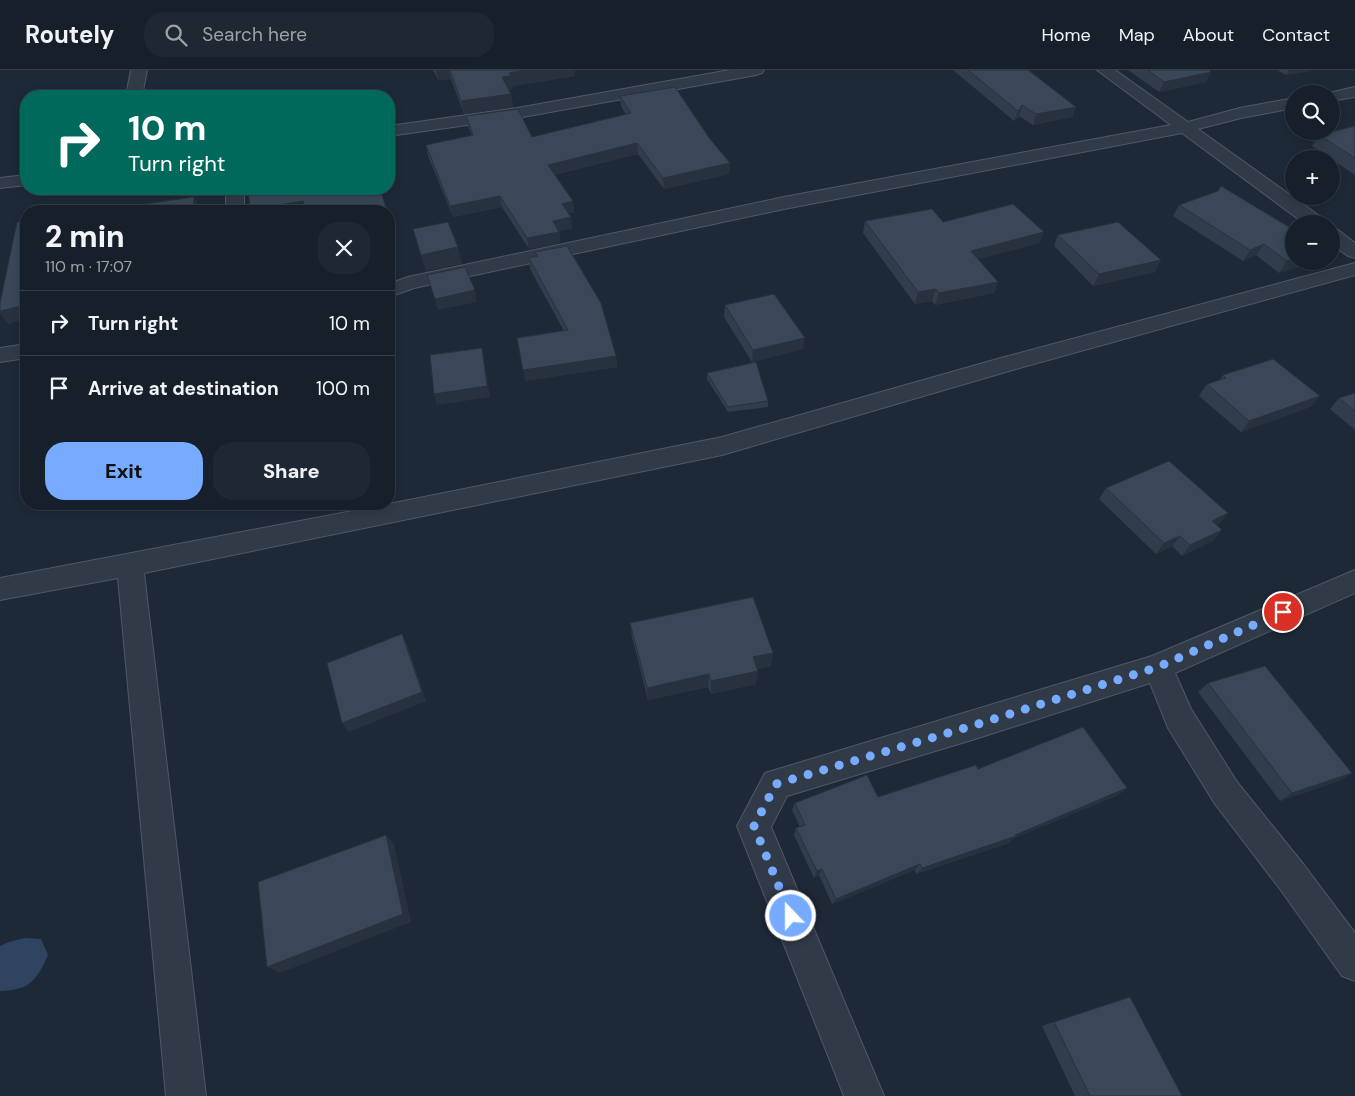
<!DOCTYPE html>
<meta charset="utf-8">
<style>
:root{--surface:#161f2a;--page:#1f2732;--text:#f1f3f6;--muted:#9ea2a8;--line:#353d47;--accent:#76abff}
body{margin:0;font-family:"DM Sans",sans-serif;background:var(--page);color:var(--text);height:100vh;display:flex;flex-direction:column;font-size:19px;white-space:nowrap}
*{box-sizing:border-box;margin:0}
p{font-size:16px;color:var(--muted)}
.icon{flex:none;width:28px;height:28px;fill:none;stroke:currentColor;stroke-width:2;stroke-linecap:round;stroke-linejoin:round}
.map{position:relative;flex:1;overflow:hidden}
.drawer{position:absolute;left:20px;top:135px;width:375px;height:305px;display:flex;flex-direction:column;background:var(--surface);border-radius:20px;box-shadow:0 2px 8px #0003,0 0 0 1px var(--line)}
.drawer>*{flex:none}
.top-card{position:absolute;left:20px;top:20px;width:375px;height:105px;border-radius:20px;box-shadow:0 2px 8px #0003,0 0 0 1px var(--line);background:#00695c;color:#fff;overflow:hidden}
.controls{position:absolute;left:1285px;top:15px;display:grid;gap:10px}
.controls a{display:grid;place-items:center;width:55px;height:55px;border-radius:50%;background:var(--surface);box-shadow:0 2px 8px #0003,0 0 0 1px var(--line);font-size:25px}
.pin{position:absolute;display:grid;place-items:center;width:42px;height:42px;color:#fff;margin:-21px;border:2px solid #fff;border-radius:50%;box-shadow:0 1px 5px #0007}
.me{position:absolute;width:55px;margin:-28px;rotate:338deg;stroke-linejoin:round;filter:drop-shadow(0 0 4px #0008)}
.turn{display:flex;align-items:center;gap:18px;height:105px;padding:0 25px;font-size:22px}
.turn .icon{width:65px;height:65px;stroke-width:2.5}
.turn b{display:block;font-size:35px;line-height:42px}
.round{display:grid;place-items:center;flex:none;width:52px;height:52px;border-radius:20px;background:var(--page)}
.head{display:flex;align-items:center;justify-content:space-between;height:85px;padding:0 25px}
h1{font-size:30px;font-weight:800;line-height:38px}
.action{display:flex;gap:10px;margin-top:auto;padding:10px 25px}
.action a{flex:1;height:58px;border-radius:20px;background:var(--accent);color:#111;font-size:20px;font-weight:800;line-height:58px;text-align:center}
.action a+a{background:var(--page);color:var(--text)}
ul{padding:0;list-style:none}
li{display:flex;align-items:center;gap:15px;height:65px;padding:0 25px;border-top:1px solid var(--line)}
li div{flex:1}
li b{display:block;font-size:19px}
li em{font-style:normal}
header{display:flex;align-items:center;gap:30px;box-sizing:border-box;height:70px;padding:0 25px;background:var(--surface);border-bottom:1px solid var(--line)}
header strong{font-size:24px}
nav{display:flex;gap:28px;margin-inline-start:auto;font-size:18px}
.search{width:350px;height:45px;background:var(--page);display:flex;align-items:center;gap:12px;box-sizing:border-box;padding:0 18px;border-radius:20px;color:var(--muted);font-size:19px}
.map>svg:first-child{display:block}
</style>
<header>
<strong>Routely</strong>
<div class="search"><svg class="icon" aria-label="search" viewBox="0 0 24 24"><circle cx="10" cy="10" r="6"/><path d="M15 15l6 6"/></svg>Search here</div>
<nav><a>Home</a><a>Map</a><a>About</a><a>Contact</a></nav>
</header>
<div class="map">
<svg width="1355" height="1026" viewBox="0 0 1355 1026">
<rect width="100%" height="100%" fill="#1e2938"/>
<!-- water -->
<path fill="#2f4461" d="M 25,868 L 41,869 L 48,885 C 36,911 30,920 0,921 L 0,876 L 9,872 Z"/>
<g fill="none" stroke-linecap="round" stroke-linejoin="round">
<defs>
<path id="minor" d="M 131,0 L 147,0 L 142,26 L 126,26 Z
M 730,0 L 764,0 L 762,3 L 756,5 L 517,48 L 389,66 L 389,56 L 517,38 Z
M 1097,0 L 1115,0 L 1188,52 L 1240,38 L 1294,28 L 1294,38 L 1241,48 L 1198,59 L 1325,150 L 1327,154 L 1305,154 L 1182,63 L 784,139 L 414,218 L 389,227 L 389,214 L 408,207 L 784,127 L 1171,55 Z
M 1355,17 L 1355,27 L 1331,31 L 1331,24 L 1324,24 Z
M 26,105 L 26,115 L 0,118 L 0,108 Z
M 226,119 L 244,119 L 244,141 L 226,141 Z
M 1331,158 L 1338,160 L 1355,173 L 1355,188 L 1348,186 L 1331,174 Z
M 1355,193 L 1355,205 L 1009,301 L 722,385 L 144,503 L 206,1026 L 166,1026 L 118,508 L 0,530 L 0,508 L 389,434 L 722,367 L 1001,288 Z
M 26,274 L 26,288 L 0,292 L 0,278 Z
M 1355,500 L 1355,523 L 1175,603 L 1191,639 L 1237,712 L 1304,795 L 1355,863 L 1355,911 L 1342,906 L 1280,819 L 1215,734 L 1168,658 L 1150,613 L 975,669 L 787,726 L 771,757 L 884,1026 L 844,1026 L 737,756 L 765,703 L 1152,586 Z"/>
</defs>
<!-- minor casing -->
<use href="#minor" stroke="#4f5867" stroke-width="2"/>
<!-- minor -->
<use href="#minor" fill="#313b48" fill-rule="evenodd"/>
</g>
<!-- wall -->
<path fill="#313d4d" d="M 433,0 L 575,0 L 575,6 L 512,16 L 513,19 L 509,20 L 511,24 L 513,37 L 464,44 L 451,9 L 438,10 Z
M 953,0 L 1028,0 L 1076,37 L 1072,47 L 1033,55 L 1019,46 L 1014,51 Z
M 1128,0 L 1209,0 L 1206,12 L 1159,22 Z
M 1277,0 L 1315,0 L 1286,5 Z
M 620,26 L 710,69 L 730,93 L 729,104 L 664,119 L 638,84 L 554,105 L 573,131 L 574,142 L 568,143 L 572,158 L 559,161 L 560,173 L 529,179 L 502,137 L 453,147 L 428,86 L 426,75 L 472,66 L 468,57 L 466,46 L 532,67 L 626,45 L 621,36 Z
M 1355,56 L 1355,105 L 1312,76 L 1319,65 Z
M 1218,121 L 1294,191 L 1320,191 L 1279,203 L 1256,185 L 1243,191 L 1173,146 L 1179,135 Z
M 865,151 L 943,152 L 1040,173 L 978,189 L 998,212 L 994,223 L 935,235 L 932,231 L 915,234 L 863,163 Z
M 1058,165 L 1155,202 L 1093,216 L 1054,176 Z
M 535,182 L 616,286 L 617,297 L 525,311 L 564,261 L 530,199 L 529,188 L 536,186 Z
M 725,235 L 803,279 L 752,292 L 724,247 Z
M 707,303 L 768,331 L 768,337 L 728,342 L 707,309 Z
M 1223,305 L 1320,326 L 1310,337 L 1241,362 L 1199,326 L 1207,314 L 1220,310 Z
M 1355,323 L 1355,360 L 1330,339 L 1339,328 Z
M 1106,418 L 1228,443 L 1219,454 L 1217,455 L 1222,460 L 1213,471 L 1182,486 L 1172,476 L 1156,484 L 1099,429 Z
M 630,553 L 771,596 L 757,599 L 756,614 L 711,624 L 708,617 L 648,630 L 632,567 Z
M 1208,613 L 1352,703 L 1339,711 L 1280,731 L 1198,622 Z
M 978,699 L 1127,718 L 1118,725 L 1012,769 L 1009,773 L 916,804 L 915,800 L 832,834 L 819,805 L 814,808 L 794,765 L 796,758 L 800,757 L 792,740 L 795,733 L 878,727 Z
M 1054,952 L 1182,1026 L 1075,1026 L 1042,956 Z"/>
<!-- shaded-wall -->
<path fill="#28323e" d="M 436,0 L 449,0 L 451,9 L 438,10 Z
M 528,0 L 575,0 L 575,6 L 512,16 L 513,19 L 505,20 L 502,7 L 509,3 Z
M 1289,0 L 1315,0 L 1286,5 Z
M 1211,2 L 1206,12 L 1159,22 L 1164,12 Z
M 511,24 L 513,37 L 464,44 L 461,31 Z
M 1022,35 L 1019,46 L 1014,51 L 1018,41 Z
M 1076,37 L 1072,47 L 1033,55 L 1036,44 Z
M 637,73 L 638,84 L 549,106 L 548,95 Z
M 730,93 L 729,104 L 664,119 L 663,108 Z
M 500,126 L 502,137 L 453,147 L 450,136 Z
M 194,127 L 200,139 L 200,141 L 193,141 Z
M 303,131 L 307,141 L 251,141 L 250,140 Z
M 573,131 L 574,142 L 563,145 L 562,134 Z
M 389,146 L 391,155 L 389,155 Z
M 571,147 L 572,158 L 554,162 L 553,151 Z
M 559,162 L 560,173 L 529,179 L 527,168 Z
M 1044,162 L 1040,173 L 968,192 L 971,181 Z
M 1264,174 L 1256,185 L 1243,191 L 1250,180 Z
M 458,177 L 462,194 L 426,201 L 421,185 Z
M 1294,189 L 1294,191 L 1320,191 L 1279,203 L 1287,191 Z
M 1161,190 L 1155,202 L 1093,216 L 1099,204 Z
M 998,212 L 994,223 L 935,235 L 939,223 Z
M 936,219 L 932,231 L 915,234 L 918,222 Z
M 475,220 L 477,232 L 438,240 L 435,229 Z
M 26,235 L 26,249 L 8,254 L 0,244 L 0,241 Z
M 805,268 L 803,279 L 752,292 L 753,280 Z
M 482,278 L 484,289 L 490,327 L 437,335 L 434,324 Z
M 616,286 L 617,297 L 525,311 L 523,300 Z
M 1320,326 L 1310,337 L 1241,362 L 1249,351 Z
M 1228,443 L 1219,454 L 1203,461 L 1212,451 Z
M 1222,460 L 1213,471 L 1182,486 L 1190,475 Z
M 1180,466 L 1172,476 L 1156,484 L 1164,473 Z
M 402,564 L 407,574 L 426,631 L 349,662 L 342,653 Z
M 773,583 L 771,596 L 751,600 L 753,587 Z
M 758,601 L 756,614 L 711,624 L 711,611 Z
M 709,604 L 708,617 L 648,630 L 647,618 Z
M 1352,703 L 1339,711 L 1280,731 L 1292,723 Z
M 1127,718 L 1118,725 L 1012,769 L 1009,773 L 916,804 L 922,798 L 1015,765 Z
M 386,765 L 394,774 L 411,852 L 280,903 L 267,897 Z
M 920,794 L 915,800 L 832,834 L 836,829 Z
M 822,799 L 819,805 L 814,808 L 817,801 Z"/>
<!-- building -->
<path fill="#394759" stroke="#28323e" d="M 450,0 L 528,0 L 509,3 L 511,6 L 502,7 L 511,24 L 461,31 Z
M 968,0 L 1028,0 L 1076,37 L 1036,44 L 1022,35 L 1018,41 Z
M 1148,0 L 1209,0 L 1211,2 L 1164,12 Z
M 675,17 L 710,69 L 730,93 L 663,108 L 637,73 L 548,95 L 573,131 L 562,134 L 571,147 L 553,151 L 559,162 L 527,168 L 500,126 L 450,136 L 426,75 L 473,65 L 466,46 L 518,39 L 532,67 L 631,43 L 620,26 Z
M 1355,56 L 1355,88 L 1319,65 Z
M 1221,116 L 1294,160 L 1294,189 L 1287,191 L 1264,174 L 1250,180 L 1179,135 L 1218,121 Z
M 248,119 L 380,119 L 387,141 L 305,141 L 303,131 L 250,140 Z
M 194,127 L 193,141 L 94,141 Z
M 1013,134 L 1044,162 L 971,181 L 998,212 L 939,223 L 936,219 L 918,222 L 865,151 L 932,139 L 943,152 Z
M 26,151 L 26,235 L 0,241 L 0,233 L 17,152 Z
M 448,152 L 458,177 L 421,185 L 413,159 Z
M 1118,152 L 1161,190 L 1099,204 L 1058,165 Z
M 567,176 L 601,233 L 616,286 L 523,300 L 517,268 L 568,260 L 529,188 L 538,186 L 535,182 Z
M 465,197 L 475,220 L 435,229 L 427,205 Z
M 774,224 L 805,268 L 753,280 L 725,235 Z
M 482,278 L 487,316 L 434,324 L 430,285 Z
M 1273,289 L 1320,326 L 1249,351 L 1207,314 L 1226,308 L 1223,305 Z
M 756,292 L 768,331 L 728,337 L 707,303 Z
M 1355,323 L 1355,341 L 1339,328 Z
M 1169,391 L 1228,443 L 1212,451 L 1222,460 L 1190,475 L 1180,466 L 1164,473 L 1106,418 Z
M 753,527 L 773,583 L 753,587 L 758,601 L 711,611 L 709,604 L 647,618 L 630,553 Z
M 402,564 L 422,622 L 342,653 L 327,593 Z
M 1265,596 L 1352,703 L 1292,723 L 1208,613 Z
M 1083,657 L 1127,718 L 1015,765 L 1016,766 L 922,798 L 920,794 L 836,829 L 822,799 L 817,801 L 796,758 L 805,755 L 795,733 L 867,705 L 878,727 L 976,695 L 978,699 Z
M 386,765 L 403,844 L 267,897 L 258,812 Z
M 1130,927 L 1182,1026 L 1090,1026 L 1054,952 Z"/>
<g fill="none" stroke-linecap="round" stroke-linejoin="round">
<!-- route -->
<path stroke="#76abff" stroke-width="9" stroke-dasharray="0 16.2" d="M 791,846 L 754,756 L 776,714 L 975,655 L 1158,597 L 1283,542"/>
</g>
</svg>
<div class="controls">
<a><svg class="icon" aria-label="search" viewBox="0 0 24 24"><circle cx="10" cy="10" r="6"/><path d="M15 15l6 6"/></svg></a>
<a>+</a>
<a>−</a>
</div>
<div class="pin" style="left:1283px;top:542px;background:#d93025"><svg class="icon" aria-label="arrive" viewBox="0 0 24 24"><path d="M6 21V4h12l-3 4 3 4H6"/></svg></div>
<svg class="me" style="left:791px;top:846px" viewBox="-20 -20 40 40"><circle r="17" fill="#76abff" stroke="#fff" stroke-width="3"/><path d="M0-11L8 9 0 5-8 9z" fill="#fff"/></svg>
<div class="top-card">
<div class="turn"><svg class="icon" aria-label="right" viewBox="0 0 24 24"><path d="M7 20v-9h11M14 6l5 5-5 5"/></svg><div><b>10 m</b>Turn right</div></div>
</div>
<section class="drawer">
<div class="head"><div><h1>2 min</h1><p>110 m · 17:07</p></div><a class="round"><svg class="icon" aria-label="close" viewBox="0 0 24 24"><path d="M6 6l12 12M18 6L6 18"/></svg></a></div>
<ul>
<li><svg class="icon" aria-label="right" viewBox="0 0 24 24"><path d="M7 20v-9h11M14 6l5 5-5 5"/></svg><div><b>Turn right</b></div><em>10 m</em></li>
<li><svg class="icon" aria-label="arrive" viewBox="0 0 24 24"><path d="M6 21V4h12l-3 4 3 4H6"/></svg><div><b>Arrive at destination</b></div><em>100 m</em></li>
</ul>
<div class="action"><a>Exit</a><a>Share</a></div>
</section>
</div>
